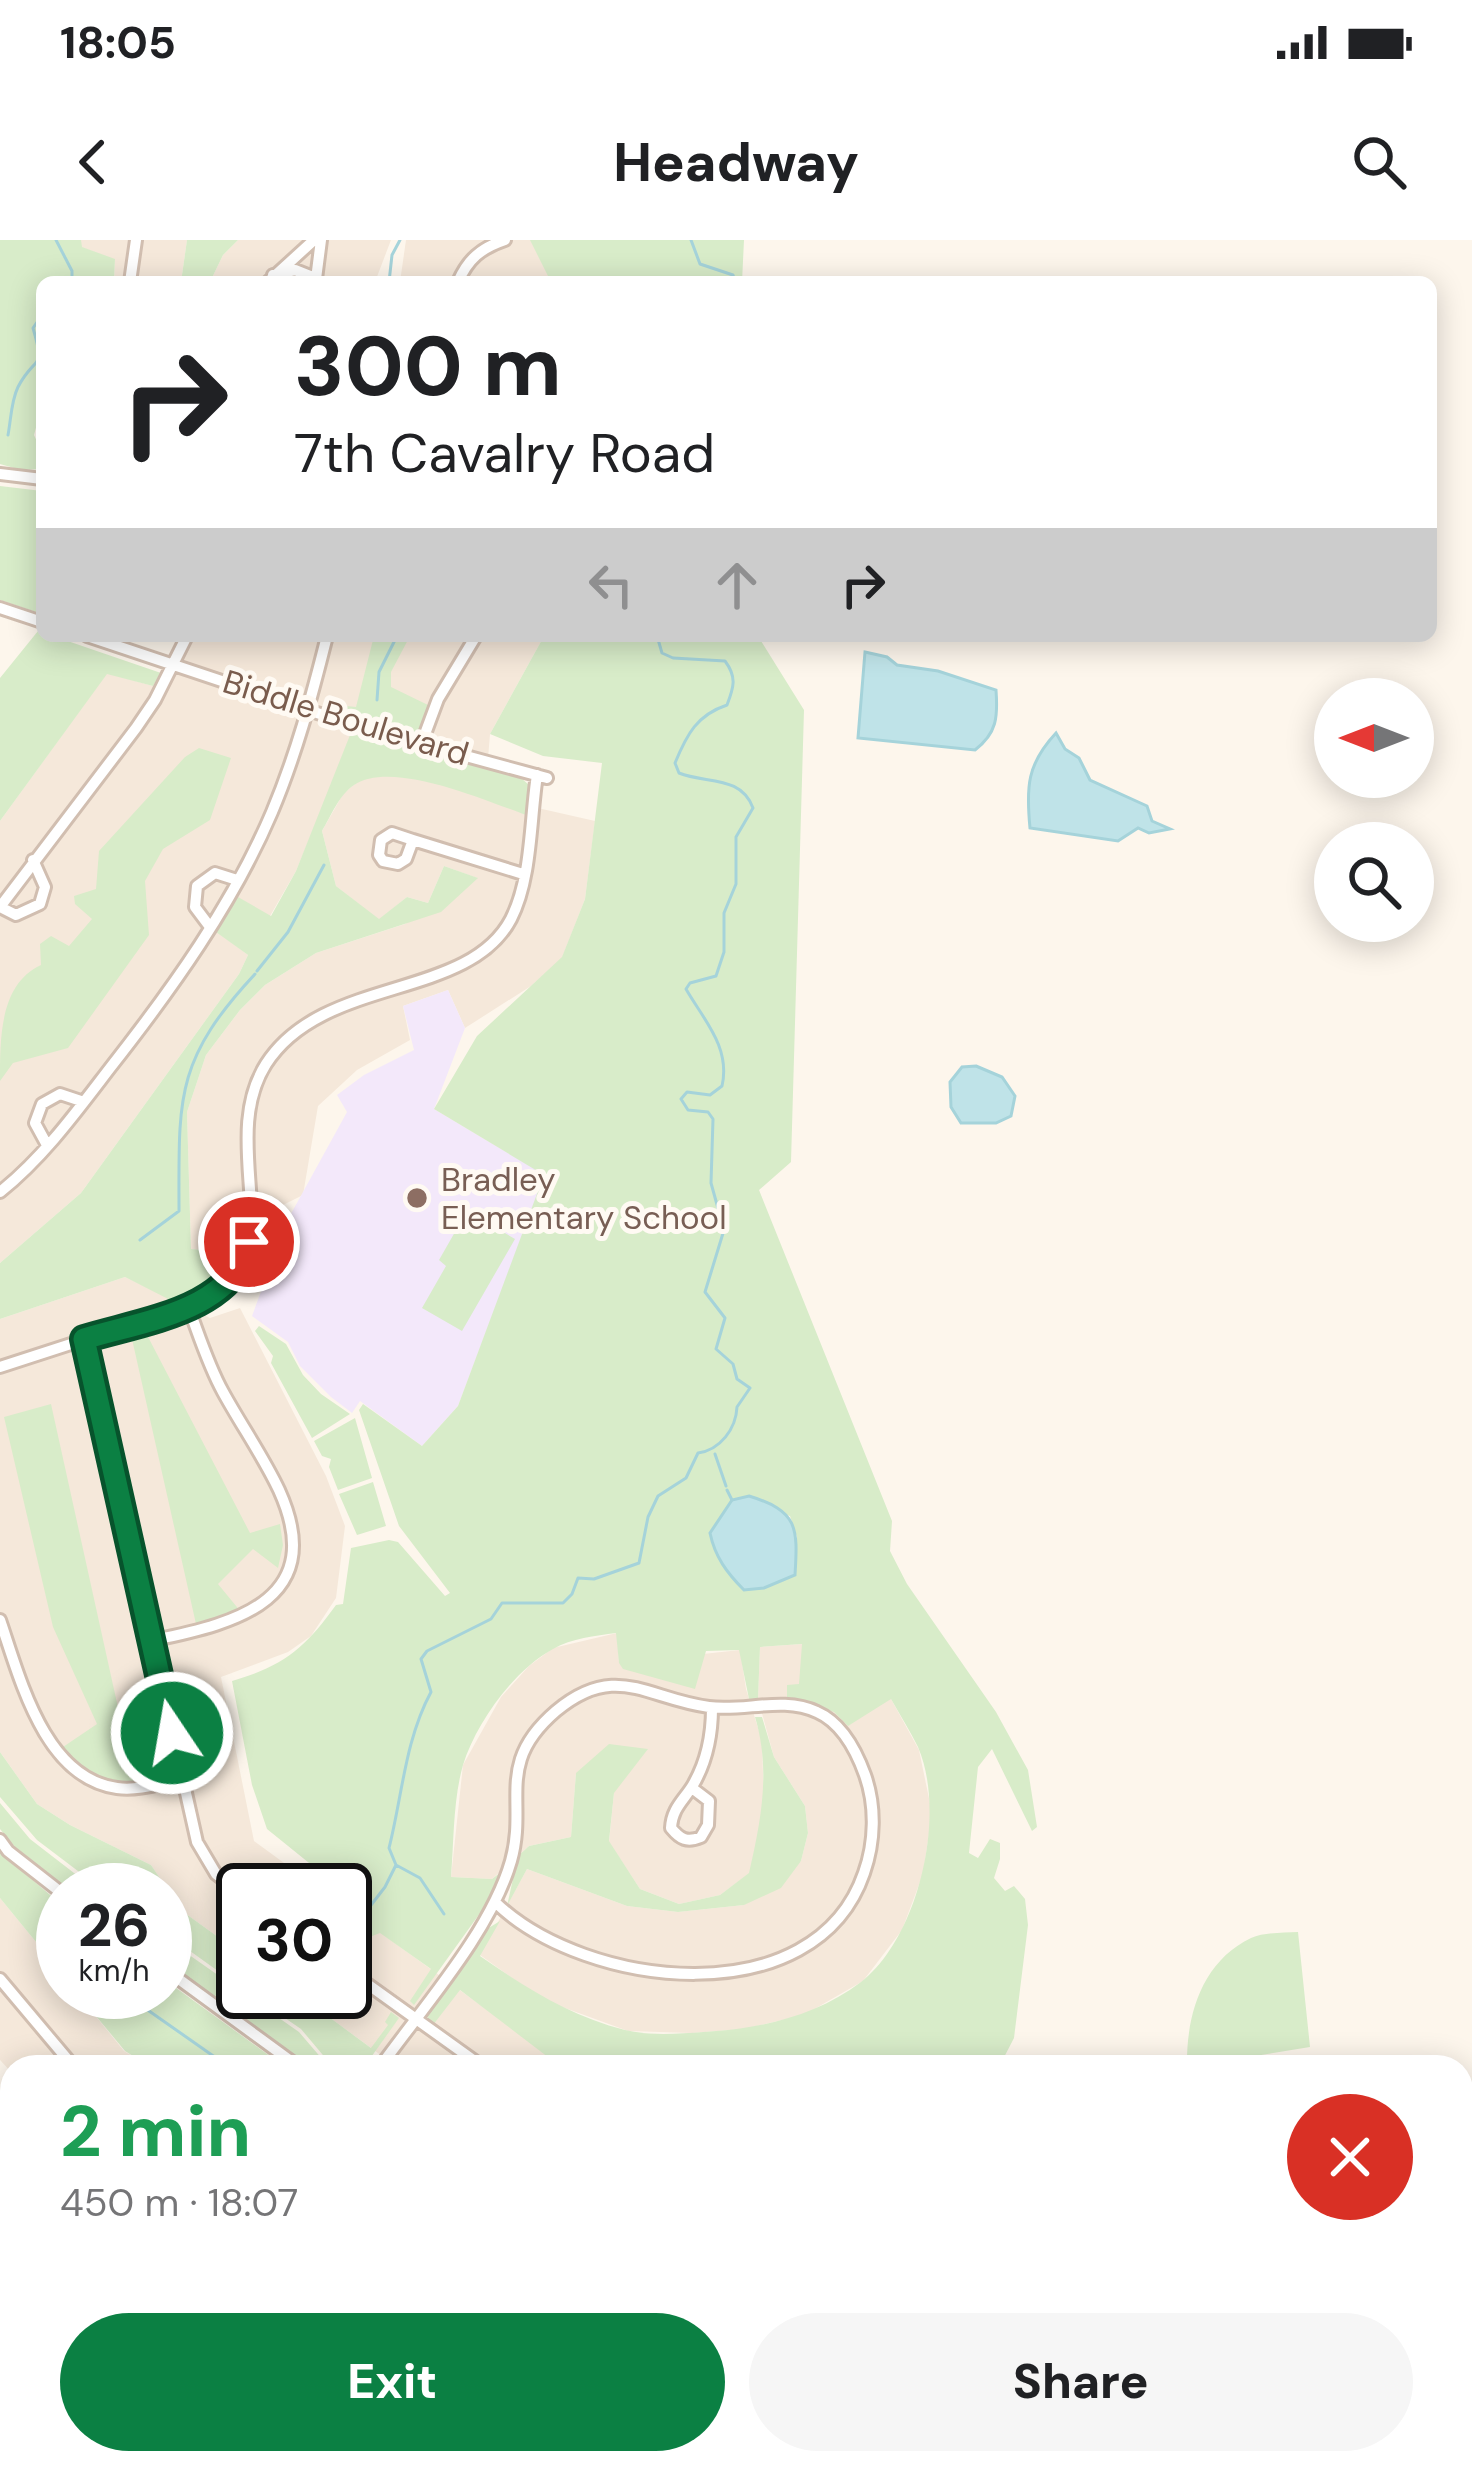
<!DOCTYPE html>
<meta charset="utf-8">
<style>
:root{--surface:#fff;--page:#f6f6f6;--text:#202124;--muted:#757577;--accent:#0b8043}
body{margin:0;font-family:"DM Sans",sans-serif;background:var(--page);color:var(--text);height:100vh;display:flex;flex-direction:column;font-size:45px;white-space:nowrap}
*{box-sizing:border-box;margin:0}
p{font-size:39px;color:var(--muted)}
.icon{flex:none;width:66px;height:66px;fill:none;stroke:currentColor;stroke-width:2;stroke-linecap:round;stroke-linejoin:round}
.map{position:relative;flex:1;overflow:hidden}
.side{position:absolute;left:0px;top:1815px;width:1473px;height:420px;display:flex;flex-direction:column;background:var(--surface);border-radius:36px 36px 0 0;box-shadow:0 6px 30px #0003}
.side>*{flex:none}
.top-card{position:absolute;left:36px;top:36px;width:1401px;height:366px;border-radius:18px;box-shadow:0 6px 30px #0003;background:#fff;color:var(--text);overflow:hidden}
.needle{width:78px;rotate:270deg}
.fabs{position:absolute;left:1314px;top:438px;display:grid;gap:24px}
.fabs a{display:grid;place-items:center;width:120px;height:120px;border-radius:50%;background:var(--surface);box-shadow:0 6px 30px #0003;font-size:60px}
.speed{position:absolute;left:36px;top:1623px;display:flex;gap:24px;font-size:60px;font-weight:700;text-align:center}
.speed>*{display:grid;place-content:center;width:156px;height:156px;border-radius:50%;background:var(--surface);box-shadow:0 6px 30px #0003;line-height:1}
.speed small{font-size:30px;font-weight:400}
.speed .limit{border:6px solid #111;border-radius:18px;background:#fff;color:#111}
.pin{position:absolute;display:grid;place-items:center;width:102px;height:102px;color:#fff;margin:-51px;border:6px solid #fff;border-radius:50%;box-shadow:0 3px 12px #0007}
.me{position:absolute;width:132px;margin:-66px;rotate:348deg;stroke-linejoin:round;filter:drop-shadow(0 0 9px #0008)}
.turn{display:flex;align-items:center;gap:42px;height:252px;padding:0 60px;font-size:54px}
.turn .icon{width:156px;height:156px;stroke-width:2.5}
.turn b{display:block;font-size:84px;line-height:102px}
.lanes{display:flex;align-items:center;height:114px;padding:0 60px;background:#0003;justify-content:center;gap:60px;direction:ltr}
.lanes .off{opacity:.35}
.round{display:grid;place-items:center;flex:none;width:126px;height:126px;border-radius:63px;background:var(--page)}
.summary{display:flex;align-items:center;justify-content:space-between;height:204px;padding:0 60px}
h1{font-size:72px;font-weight:800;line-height:90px;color:#1e9e55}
.action{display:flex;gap:24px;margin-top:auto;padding:24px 60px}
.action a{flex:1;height:138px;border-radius:72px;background:var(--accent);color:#fff;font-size:48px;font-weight:800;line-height:138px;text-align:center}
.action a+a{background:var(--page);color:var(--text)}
.status{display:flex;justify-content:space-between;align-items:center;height:84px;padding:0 60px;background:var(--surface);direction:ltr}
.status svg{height:33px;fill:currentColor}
header{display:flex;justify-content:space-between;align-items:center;height:156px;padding:0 60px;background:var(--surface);font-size:54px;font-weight:800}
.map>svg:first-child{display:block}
</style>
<div class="status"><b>18:05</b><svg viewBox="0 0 49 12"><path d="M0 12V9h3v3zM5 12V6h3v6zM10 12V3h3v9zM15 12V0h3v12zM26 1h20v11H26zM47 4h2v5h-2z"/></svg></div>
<header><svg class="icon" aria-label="back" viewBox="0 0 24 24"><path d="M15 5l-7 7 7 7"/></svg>Headway<svg class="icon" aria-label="search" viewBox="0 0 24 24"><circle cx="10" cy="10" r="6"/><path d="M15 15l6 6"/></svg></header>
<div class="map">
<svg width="1472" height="2235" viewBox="0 0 1472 2235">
<rect width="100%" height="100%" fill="#fdf6ec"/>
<!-- residential -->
<path fill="#f5e8da" d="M 81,0 L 187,0 L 181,42 L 114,42 L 115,20 L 81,7 Z
M 238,0 L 391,0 L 375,42 L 210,42 L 223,15 Z
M 406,0 L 539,0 L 553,40 L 400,42 Z
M 178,396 L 380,396 L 347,508 L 296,631 L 270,676 L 216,691 L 248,715 L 239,734 L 81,953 L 0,1023 L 0,581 L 107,433 L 153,446 Z
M 405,396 L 544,396 L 490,494 L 485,556 L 595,581 L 585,659 L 562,718 L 531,746 L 465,788 L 448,750 L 403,766 L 410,800 L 357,830 L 318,866 L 303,955 L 277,968 L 229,1012 L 191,1009 L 187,872 L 206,815 L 240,770 L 265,745 L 316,713 L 405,684 L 477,638 L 444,626 L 428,663 L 407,657 L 379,680 L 336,646 L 322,591 L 343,554 L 357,542 L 377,502 L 388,430 Z
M 125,1037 L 210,1078 L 240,1068 L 326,1236 L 345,1286 L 336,1358 L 311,1396 L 288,1412 L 221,1437 L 254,1601 L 321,1650 L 243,1650 L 243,1715 L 182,1671 L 151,1625 L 70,1585 L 37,1564 L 0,1512 L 0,1079 Z
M 617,1393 L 619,1423 L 740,1410 L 746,1449 L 762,1501 L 764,1566 L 750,1633 L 720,1655 L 679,1664 L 640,1649 L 609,1602 L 614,1553 L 576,1533 L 571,1597 L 529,1606 L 492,1639 L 451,1637 L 463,1525 L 501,1457 L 529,1426 L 553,1408 Z
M 803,1404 L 891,1459 L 919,1510 L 932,1573 L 923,1634 L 902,1690 L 863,1741 L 804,1775 L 744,1789 L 692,1793 L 628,1791 L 543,1760 L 480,1715 L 527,1629 L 627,1666 L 678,1672 L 744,1665 L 801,1621 L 808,1593 L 805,1566 L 774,1517 L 758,1459 L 760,1407 Z
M 0,1658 L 63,1735 L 63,1752 L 76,1752 L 124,1811 L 151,1827 L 12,1827 L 12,1833 L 0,1820 Z
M 345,1667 L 562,1824 L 561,1827 L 397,1827 L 329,1777 L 349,1747 L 345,1744 Z
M 0,1945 L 12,1952 L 12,2223 L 183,2223 L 177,2235 L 0,2235 Z"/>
<!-- education -->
<path fill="#f3e8fa" d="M 448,750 L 465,788 L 434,869 L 545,935 L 458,1166 L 422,1206 L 360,1161 L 352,1173 L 331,1157 L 300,1126 L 288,1102 L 252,1076 L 287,981 L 347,872 L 337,855 L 364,835 L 414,810 L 403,766 Z"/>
<!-- green -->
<path fill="#d8ecc9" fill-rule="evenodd" d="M 0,0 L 81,0 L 82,7 L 115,19 L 114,42 L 42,42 L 42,166 L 34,195 L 42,212 L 41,229 L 21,230 L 0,224 Z
M 187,0 L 238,0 L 223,15 L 210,42 L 181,42 Z
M 530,0 L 744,0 L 742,42 L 551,42 Z
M 0,246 L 42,251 L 42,374 L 0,360 Z
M 38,391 L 42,396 L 53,396 L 161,433 L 153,446 L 107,434 L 0,581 L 0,438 Z
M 374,396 L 410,396 L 391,432 L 391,447 L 428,465 L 419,490 L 412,493 L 340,474 L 346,466 L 356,467 Z
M 544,396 L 758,396 L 804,470 L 791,922 L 759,950 L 892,1281 L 890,1311 L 907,1344 L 996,1472 L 1028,1530 L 1037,1587 L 1032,1591 L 992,1509 L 978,1527 L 969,1613 L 978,1618 L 990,1599 L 1000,1603 L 1000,1619 L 994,1638 L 1005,1651 L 1014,1646 L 1025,1659 L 1028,1685 L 1014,1798 L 999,1827 L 561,1827 L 460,1750 L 433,1785 L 427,1780 L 428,1769 L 487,1689 L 500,1681 L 480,1716 C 526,1748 570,1776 625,1790 C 653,1797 688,1793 716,1791 C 767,1787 819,1774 861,1742 C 919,1697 947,1574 918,1507 C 910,1491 900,1475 891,1459 L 848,1486 L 834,1472 L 787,1458 L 787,1445 L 799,1444 L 802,1404 L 760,1407 L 758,1459 L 749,1459 L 739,1410 L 706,1411 L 695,1449 L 623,1429 L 619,1423 L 616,1393 C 595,1396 572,1398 553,1409 C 514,1430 476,1483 463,1525 C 453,1560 454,1601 451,1637 L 492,1639 L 501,1632 L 488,1662 L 414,1765 L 410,1761 L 431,1729 L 380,1693 L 357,1702 L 345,1697 L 345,1650 L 335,1650 L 331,1645 L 331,1632 L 319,1631 L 267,1589 L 252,1545 L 232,1441 C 284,1426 305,1408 336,1365 L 343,1364 L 351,1308 L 389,1300 L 398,1302 L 445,1356 L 450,1353 L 399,1286 L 359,1170 L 363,1164 L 422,1206 L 458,1166 L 544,935 L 434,869 L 477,796 L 562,717 L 585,659 L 602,523 L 543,516 L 490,494 ZM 732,1260 L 790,1276 L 797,1297 L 795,1335 L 764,1348 L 744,1350 L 710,1293 Z
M 352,490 L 408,503 L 521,538 L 529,545 L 526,575 C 486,561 392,519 354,545 C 339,555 331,576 322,591 L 336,646 L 379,679 L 407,657 L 428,663 L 444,626 L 478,638 L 441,672 L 316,713 L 265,745 L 240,770 L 206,815 L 187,872 L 191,1009 L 228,1012 L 242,1000 C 237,1035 208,1053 176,1063 L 125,1037 L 0,1079 L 0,1023 L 81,953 L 239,734 L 248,715 L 216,692 L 238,657 L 271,676 L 296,631 Z
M 199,508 L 231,518 L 210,580 L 163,609 L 145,641 L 149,695 L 68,808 L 13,823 L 0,841 C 0,796 0,744 41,725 L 40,704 L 51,696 L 69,706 L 92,679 L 75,664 L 74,656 L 96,649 L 99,611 L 185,517 Z
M 467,971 L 515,999 L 462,1091 L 422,1068 L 446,1026 L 439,1020 Z
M 259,1086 L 286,1104 L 303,1135 L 321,1154 L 350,1174 L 312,1198 L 271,1123 L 273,1116 L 255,1091 Z
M 146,1093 L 250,1293 L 280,1284 L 283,1305 L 278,1328 L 253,1309 L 218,1344 L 241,1372 L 196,1384 L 132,1099 Z
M 51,1164 L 132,1531 L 170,1525 L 172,1531 C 135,1554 87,1541 63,1507 L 97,1484 L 53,1387 L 4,1177 Z
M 355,1178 L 372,1238 L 338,1250 L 329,1227 L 331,1219 L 322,1216 L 314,1201 Z
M 373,1242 L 386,1286 L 357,1295 L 339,1254 Z
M 755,1477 L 762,1477 L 774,1517 L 805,1566 L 808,1593 L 801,1621 L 781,1648 L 744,1665 L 678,1672 L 627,1666 L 527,1629 L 507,1666 L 518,1616 L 529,1606 L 571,1597 L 576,1533 L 609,1504 L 648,1509 L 614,1553 L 609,1601 L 640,1649 L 679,1664 L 720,1655 L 749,1633 C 761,1581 771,1530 755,1477 Z
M 0,1512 L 37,1564 L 70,1585 L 151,1625 L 182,1671 L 243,1715 L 243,1749 L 165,1693 L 165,1650 L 103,1650 L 37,1600 L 0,1557 Z
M 0,1563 L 30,1599 L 96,1650 L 64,1650 L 23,1617 L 0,1589 Z
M 0,1612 L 63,1666 L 63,1735 L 0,1658 Z
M 1298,1692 L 1310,1807 L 1187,1827 C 1186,1777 1201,1722 1251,1698 C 1264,1692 1283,1693 1298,1692 Z
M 165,1698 L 299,1792 L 329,1827 L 309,1827 L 165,1723 Z
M 165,1740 L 285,1827 L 151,1827 L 125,1811 L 76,1752 L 165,1752 Z
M 345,1744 L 350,1747 L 329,1777 L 371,1808 L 388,1785 L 385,1782 L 391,1772 L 399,1778 L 364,1827 L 333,1827 L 301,1789 L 247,1752 L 345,1752 Z
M 306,2223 L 561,2223 L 540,2235 L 312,2235 Z
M 607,2223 L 938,2223 L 933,2235 L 583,2235 Z"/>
<!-- water -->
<path fill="#bfe3e8" stroke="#a5d3da" stroke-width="3" d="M 865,412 L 887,417 L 897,425 L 938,431 L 996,450 C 998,477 997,493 975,510 L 858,498 Z
M 1056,493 L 1065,509 L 1079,518 L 1090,540 L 1147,566 L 1152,581 L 1170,589 L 1149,593 L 1138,588 L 1118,601 L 1030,588 C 1026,547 1027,524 1056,493 Z
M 976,826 L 1002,837 L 1015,856 L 1011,876 L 996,883 L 961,883 L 951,867 L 950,842 L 962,827 Z
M 749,1256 C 798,1271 798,1287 795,1335 L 764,1348 L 744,1350 C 727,1333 715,1317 710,1293 L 732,1260 Z"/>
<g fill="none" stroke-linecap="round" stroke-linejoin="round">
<!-- stream -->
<path stroke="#a5d3da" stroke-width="3" d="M 56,0 L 72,31 L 72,42
M 691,0 L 700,24 L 733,35 L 735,42
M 389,42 L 392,15 L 400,0
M 8,195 C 11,180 11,161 18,147 C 35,114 46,132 33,88 L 42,75
M 377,460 L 379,432 L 397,396
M 257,731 L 288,692 L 324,625
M 140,1000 L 179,971 C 179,859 174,821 255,734
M 715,1214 L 726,1246
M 727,1250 L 732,1260
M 396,1625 L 420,1638 L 444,1674
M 351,1691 L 385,1647 L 396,1625 L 389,1608 C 402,1557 405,1500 431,1452 L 421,1419 L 427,1411 L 491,1379 L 502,1363 L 563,1363 L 572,1354 L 578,1338 L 594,1339 L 639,1323 L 648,1277 L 658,1256 L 686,1238 L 698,1213 C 720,1210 736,1189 737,1167 L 750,1148 L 737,1139 L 733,1124 L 716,1109 L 725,1078 L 705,1052 L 724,990 L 711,943 L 713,879 L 708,872 L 688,870 L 681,859 L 687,852 L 710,855 L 722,846 C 731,807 703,779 686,749 L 690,743 L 716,736 L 724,712 L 724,673 L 736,644 L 736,597 L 753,568 C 741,535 706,544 679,533 L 675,523 C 687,494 697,475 727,465 C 734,447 737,437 725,421 L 673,418 L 662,413 L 657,396
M 122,1752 L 229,1827
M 299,1770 L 309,1752"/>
<defs>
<path id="minor" d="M 273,35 L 295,30 L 315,38
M 316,39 L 321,0
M 130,42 L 136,0
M 268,42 L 314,0
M 458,42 C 468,19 481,8 505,0
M 0,234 L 42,239
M 0,368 L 42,382
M 87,396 L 359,487 L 547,538
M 422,502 L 438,459 L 476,396
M 392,593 L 413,600 L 406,619 L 398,624 L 383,621 L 379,615 L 381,600 Z
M 413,600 L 523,634
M 0,667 L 136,488 L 155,460 L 187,396
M 0,667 L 16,675 L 40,664 L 45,647 L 33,620
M 210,687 L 195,667 L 197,646 L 215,633 L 237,640
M 47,905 L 35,883 L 42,864 L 60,854 L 84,862
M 0,952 C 43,918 77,871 110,828 C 172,749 233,664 272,572 C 296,515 312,456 327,396
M 84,1099 L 197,1602 L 216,1634 L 243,1655
M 0,1127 L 188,1066 C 207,1057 229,1048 240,1030 C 271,981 224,890 266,824 C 323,735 468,761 511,679 C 532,638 530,580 537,535
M 0,1380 C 20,1438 44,1538 117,1548 C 139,1551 161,1543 182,1539
M 154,1400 C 240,1383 328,1358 279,1250 C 263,1216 241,1185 223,1152 C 208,1125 199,1095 188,1066
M 692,1548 L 709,1561 L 708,1585 L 701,1597 C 687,1603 680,1599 671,1588 C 672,1568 684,1560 693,1545 C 707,1521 712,1495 712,1468
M 0,1600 L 8,1611 L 63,1654
M 345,1728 L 483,1827
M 165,1729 L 299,1827
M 0,1739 L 74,1827
M 380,1827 C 423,1767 491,1691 511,1621 C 528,1561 494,1524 556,1471 C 616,1421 647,1459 709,1467 C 744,1472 783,1456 817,1472 C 842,1483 856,1510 865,1535 C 876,1566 875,1602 864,1633 C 815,1776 586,1749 496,1663
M 0,2001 L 12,2007
M 30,2223 L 30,2235
M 1002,2223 L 1033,2235
M 1040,2223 L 1043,2235
M 1275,2223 L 1289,2235
M 119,2235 L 127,2223
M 569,2235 L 593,2223
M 938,2235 L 943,2223"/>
</defs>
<!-- minor casing -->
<use href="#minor" stroke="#d1beb0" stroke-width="16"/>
<!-- minor -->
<use href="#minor" stroke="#fff" stroke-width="10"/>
</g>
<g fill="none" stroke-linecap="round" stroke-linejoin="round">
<defs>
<path id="route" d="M 172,1493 L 84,1099 C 142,1081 234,1071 249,1002"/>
</defs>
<!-- route casing -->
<use href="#route" stroke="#07532c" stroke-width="30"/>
<!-- route -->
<use href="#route" stroke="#0b8043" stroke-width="21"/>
</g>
<!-- markers -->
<circle fill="#8d6e63" stroke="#fffaf3" stroke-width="4.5" cx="417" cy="958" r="12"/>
<g text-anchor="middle" stroke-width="10" stroke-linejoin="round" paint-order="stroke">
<!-- street labels -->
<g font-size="33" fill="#7a5c4d" stroke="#fffaf3">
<text transform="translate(346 477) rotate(17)" y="12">Biddle Boulevard</text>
</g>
<!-- education labels -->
<g font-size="33" fill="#785e54" stroke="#fffaf3" text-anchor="start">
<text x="441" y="951">Bradley<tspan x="441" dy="38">Elementary School</tspan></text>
</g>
</g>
</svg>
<div class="fabs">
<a><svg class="needle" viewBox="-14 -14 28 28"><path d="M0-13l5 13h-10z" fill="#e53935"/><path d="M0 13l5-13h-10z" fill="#757577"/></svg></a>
<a><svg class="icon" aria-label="search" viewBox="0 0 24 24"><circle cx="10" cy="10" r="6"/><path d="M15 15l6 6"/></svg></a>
</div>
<div class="speed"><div>26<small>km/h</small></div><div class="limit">30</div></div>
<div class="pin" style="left:249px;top:1002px;background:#d93025"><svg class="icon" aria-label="arrive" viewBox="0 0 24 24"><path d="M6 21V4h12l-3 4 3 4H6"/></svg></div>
<svg class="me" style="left:172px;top:1493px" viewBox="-20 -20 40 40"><circle r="17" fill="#0b8043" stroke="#fff" stroke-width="3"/><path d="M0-11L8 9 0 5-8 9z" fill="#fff"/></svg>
<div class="top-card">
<div class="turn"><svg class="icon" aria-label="right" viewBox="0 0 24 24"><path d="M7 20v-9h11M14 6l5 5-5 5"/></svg><div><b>300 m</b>7th Cavalry Road</div></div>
<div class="lanes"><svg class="icon off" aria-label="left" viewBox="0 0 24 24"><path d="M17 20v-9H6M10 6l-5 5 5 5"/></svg><svg class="icon off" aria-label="ahead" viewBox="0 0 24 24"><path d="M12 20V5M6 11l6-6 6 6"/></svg><svg class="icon" aria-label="right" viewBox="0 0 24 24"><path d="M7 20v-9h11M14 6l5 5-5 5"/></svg></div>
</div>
<section class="side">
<div class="summary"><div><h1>2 min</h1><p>450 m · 18:07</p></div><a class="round" style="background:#d93025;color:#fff"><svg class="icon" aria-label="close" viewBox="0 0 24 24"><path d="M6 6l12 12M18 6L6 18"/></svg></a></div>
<div class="action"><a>Exit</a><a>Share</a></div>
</section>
</div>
